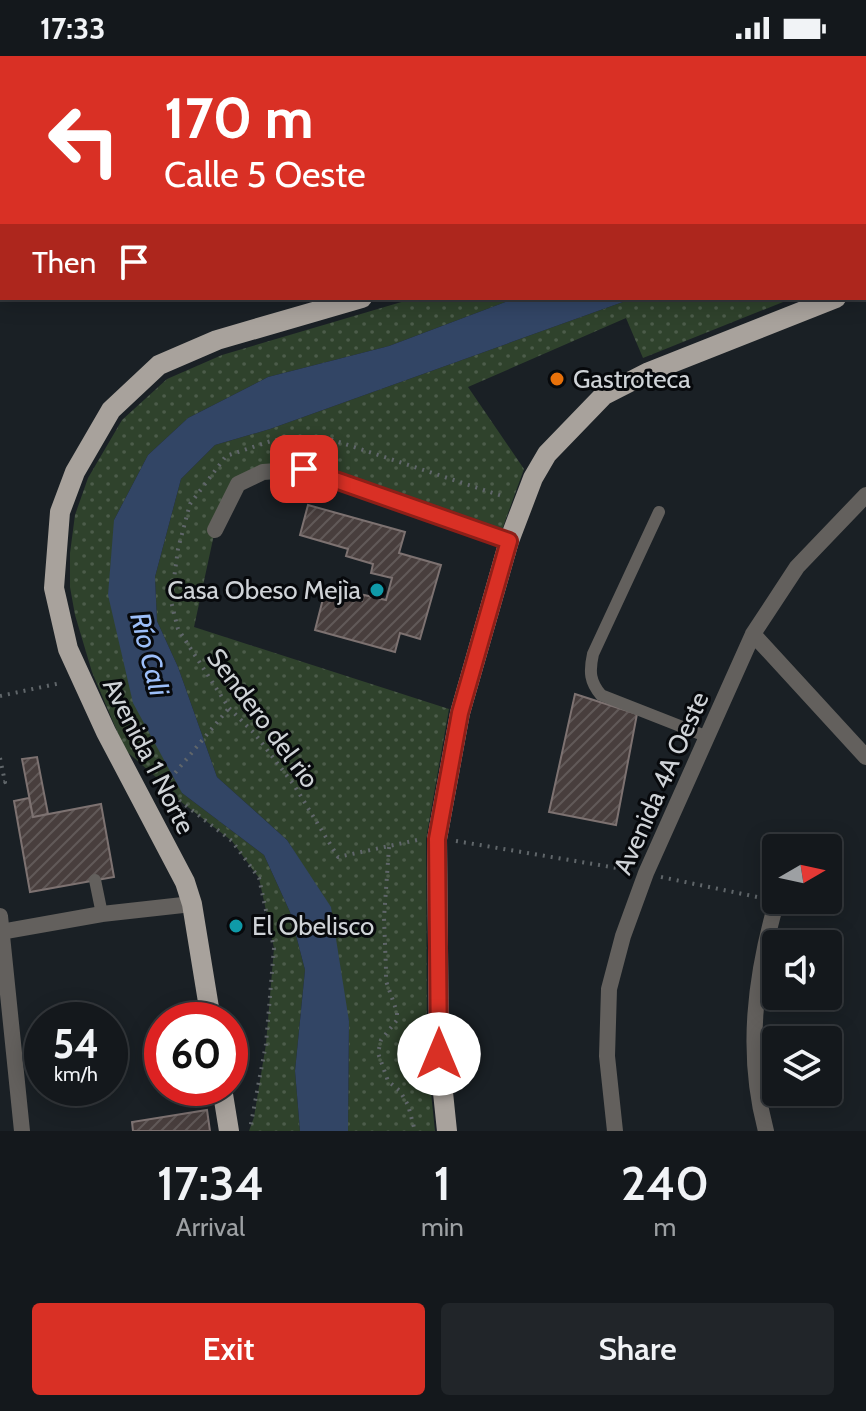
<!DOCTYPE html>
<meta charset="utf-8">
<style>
:root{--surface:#14181c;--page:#212529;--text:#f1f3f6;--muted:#9da0a3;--line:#33373b;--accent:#d93025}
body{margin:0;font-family:Cabin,sans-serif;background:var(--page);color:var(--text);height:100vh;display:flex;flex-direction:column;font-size:30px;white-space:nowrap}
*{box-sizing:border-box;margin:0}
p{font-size:26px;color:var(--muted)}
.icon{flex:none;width:44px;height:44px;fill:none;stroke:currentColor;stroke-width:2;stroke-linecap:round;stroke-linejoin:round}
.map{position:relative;height:1075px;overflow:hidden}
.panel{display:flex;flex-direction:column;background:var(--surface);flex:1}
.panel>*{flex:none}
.top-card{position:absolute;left:0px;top:0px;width:866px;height:244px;box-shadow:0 4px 20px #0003,0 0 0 2px var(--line);background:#d93025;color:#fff;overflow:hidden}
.needle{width:52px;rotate:81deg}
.tools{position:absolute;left:762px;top:778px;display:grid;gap:16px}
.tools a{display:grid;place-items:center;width:80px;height:80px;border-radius:8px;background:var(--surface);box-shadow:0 4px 20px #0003,0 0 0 2px var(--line);font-size:40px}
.speed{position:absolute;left:24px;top:946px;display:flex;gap:16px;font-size:40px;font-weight:700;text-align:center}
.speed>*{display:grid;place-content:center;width:104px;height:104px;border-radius:50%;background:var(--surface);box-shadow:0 4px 20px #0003,0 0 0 2px var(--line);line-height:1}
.speed small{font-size:20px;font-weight:400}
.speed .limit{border:12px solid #d22;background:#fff;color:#111}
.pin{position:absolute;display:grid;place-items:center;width:68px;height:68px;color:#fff;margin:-34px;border-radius:16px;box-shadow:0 4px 12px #0006}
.me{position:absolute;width:88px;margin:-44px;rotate:0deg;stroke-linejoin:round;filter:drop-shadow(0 0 6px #0008)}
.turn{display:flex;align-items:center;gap:28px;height:168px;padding:0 32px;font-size:36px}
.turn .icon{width:104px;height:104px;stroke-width:2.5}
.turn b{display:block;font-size:56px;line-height:68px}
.then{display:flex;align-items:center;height:76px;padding:0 32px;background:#0003;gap:16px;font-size:30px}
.eta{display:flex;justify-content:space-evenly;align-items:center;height:136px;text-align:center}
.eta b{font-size:48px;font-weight:600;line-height:56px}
.action{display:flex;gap:16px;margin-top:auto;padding:16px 32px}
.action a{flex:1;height:92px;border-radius:8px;background:var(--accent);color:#fff;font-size:32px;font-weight:600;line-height:92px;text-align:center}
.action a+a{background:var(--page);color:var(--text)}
.status{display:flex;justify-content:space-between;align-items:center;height:56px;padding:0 40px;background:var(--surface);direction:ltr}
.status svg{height:22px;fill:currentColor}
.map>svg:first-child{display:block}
</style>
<div class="status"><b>17:33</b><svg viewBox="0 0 49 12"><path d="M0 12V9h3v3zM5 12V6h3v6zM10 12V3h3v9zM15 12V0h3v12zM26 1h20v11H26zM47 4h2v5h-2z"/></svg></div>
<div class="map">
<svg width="866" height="1075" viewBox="0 0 866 1075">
<defs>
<pattern id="grass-dots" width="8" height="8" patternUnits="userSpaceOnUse" patternTransform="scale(2)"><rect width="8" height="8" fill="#2f422c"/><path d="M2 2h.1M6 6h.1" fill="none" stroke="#4c5c4a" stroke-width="1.8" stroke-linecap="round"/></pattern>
<pattern id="building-hatch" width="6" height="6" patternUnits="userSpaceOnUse" patternTransform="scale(2)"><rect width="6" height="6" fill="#483e3d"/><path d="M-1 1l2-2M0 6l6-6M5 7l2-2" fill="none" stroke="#615958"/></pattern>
</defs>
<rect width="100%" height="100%" fill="#1a2025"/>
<!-- grass -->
<path fill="url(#grass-dots)" d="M 415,242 L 516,242 L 389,290 L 268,321 L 188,362 L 148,399 L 114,464 L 182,737 L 264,799 L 290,856 L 305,914 L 295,1015 L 300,1075 L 249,1075 L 254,1061 L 266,988 L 274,892 L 259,822 L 232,785 L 180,745 L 165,729 L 125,694 L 92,616 L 75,559 L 70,531 L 70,497 L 75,459 L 88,422 L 122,364 L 167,323 L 222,299 Z
M 634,242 L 793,242 L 643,302 L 626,262 L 468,331 L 524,413 L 499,482 L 304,413 L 238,428 L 215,474 L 194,571 L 449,653 L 426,783 L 427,998 L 435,1075 L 348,1075 L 349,965 L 307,817 L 287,784 L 217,721 L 178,611 L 157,565 L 155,521 L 181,423 L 215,389 L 270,373 Z"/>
<!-- water -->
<path fill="#324565" d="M 516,242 L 634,242 L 270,373 L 215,389 L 181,423 L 155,521 L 157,565 L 178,611 L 217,721 L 287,784 L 331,851 L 349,965 L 348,1075 L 300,1075 L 295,1015 L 305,914 L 290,856 L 264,799 L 182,737 L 133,647 L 108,539 L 114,464 L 148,399 L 188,362 L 268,321 L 389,290 Z"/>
<!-- building -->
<path fill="url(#building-hatch)" stroke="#7d7271" stroke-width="2" d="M 308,449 L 405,476 L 399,497 L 441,509 L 420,583 L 400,577 L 395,596 L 315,574 L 325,535 L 362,545 L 364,539 L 386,544 L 392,522 L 371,517 L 373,508 L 346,500 L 348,493 L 300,479 Z
M 575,638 L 637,658 L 616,769 L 549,756 Z
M 37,701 L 48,758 L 33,761 L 22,703 Z
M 29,742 L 33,761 L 101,748 L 114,821 L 30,836 L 14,745 Z
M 207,1054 L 210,1075 L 133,1075 L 132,1066 Z"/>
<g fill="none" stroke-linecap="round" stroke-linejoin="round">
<!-- path -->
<path stroke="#60666a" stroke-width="4" stroke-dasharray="2 6" stroke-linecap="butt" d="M 0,640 L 61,627
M 0,702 L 5,726 L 0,727
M 151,716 L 180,745 L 232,785 L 259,822 L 274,892 L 266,988 L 250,1073
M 165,729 L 229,652
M 417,784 L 338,801 L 294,729 L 255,678 L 229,652 L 178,573 L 171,545 L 178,493 L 190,448 L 226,400 L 274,384 L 327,382 L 505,441
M 456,785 L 629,814
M 389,791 L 384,862 L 386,914 L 386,925 L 397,956 L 397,964 L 381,984 L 378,997 L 388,1025 L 400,1035 L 408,1049 L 415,1075
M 661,821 L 762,842"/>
<!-- lane -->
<path stroke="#63605d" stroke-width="12" d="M 659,456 L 593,598 C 589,616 590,626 601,639 L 708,681
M 95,824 L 102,858"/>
<!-- street -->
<path stroke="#63605d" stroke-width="16" d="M 129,0 L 129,2
M 608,0 L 609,2
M 416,2 L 418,0
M 215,474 L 238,428 L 263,416 L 304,413 L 509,485
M 753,578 L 866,701
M 0,860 L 22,1075
M 0,876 L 102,858 L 192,848
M 615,1075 L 607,1000 L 609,933 L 623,880 L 646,817 L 753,578 L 797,511 L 866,439
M 766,1075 C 745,997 755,920 777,844"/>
<!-- primary -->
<path stroke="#a8a29c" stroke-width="20" d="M 864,11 L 866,10
M 864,231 L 866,230
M 211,964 L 192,848 L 185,826 L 106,676 L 68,593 L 54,532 L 60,456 L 75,416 L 111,354 L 159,309 L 217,284 L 362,242
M 222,1032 L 229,1075
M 447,1075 L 439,998 L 437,783 L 460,657 L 509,485 L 533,422 L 547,398 L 604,339 L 649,316 L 836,242"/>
</g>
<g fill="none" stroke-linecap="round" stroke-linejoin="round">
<defs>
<path id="route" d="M 304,413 L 509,485 L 460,657 L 437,783 L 439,998"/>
</defs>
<!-- route casing -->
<use href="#route" stroke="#8d1f18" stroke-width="20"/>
<!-- route -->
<use href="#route" stroke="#d93025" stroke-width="14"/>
</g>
<!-- markers -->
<circle fill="#e8710a" stroke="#07090c" stroke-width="3" cx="557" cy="323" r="8"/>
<g fill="#0f9aa8" stroke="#07090c" stroke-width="3">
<circle cx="377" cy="534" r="8"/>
<circle cx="236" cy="870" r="8"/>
</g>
<g text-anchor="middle" stroke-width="6" stroke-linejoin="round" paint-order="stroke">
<!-- poi labels -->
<g font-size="26" fill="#cfd3d7" stroke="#07090c" text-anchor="start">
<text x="573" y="332">Gastroteca</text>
<text x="361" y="543" text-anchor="end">Casa Obeso Mejìa</text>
<text x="252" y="879">El Obelisco</text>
</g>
<!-- street labels -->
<g font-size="26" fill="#cfd3d7" stroke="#07090c">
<text transform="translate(263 662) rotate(53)" y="9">Sendero del rio</text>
<text transform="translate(149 700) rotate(63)" y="9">Avenida 1 Norte</text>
<text transform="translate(661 727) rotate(-66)" y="9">Avenida 4A Oeste</text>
</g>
<!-- water labels -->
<g font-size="28" font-style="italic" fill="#9dbff9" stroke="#07090c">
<text transform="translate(150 598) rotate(76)" y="10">Río Cali</text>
</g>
</g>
</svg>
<div class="tools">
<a><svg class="needle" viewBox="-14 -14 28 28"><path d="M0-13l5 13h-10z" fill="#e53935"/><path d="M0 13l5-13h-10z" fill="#9da0a3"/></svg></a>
<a><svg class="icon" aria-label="sound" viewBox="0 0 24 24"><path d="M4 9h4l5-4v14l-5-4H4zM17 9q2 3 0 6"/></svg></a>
<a><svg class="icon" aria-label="layers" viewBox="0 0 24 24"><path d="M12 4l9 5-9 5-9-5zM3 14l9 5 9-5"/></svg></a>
</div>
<div class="speed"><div>54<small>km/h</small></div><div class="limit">60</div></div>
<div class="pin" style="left:304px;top:413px;background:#d93025"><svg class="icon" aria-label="arrive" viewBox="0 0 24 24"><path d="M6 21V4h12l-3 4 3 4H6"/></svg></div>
<svg class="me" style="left:439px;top:998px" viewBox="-20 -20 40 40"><circle r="19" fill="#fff"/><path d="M0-13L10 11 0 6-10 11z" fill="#d93025"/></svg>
<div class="top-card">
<div class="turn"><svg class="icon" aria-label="left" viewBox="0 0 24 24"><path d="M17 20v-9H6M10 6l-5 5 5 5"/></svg><div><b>170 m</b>Calle 5 Oeste</div></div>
<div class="then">Then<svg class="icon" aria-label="arrive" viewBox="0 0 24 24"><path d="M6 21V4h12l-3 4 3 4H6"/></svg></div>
</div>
</div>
<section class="panel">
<div class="eta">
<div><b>17:34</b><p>Arrival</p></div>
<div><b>1</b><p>min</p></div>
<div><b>240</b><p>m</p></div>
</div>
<div class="action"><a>Exit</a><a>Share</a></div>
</section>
